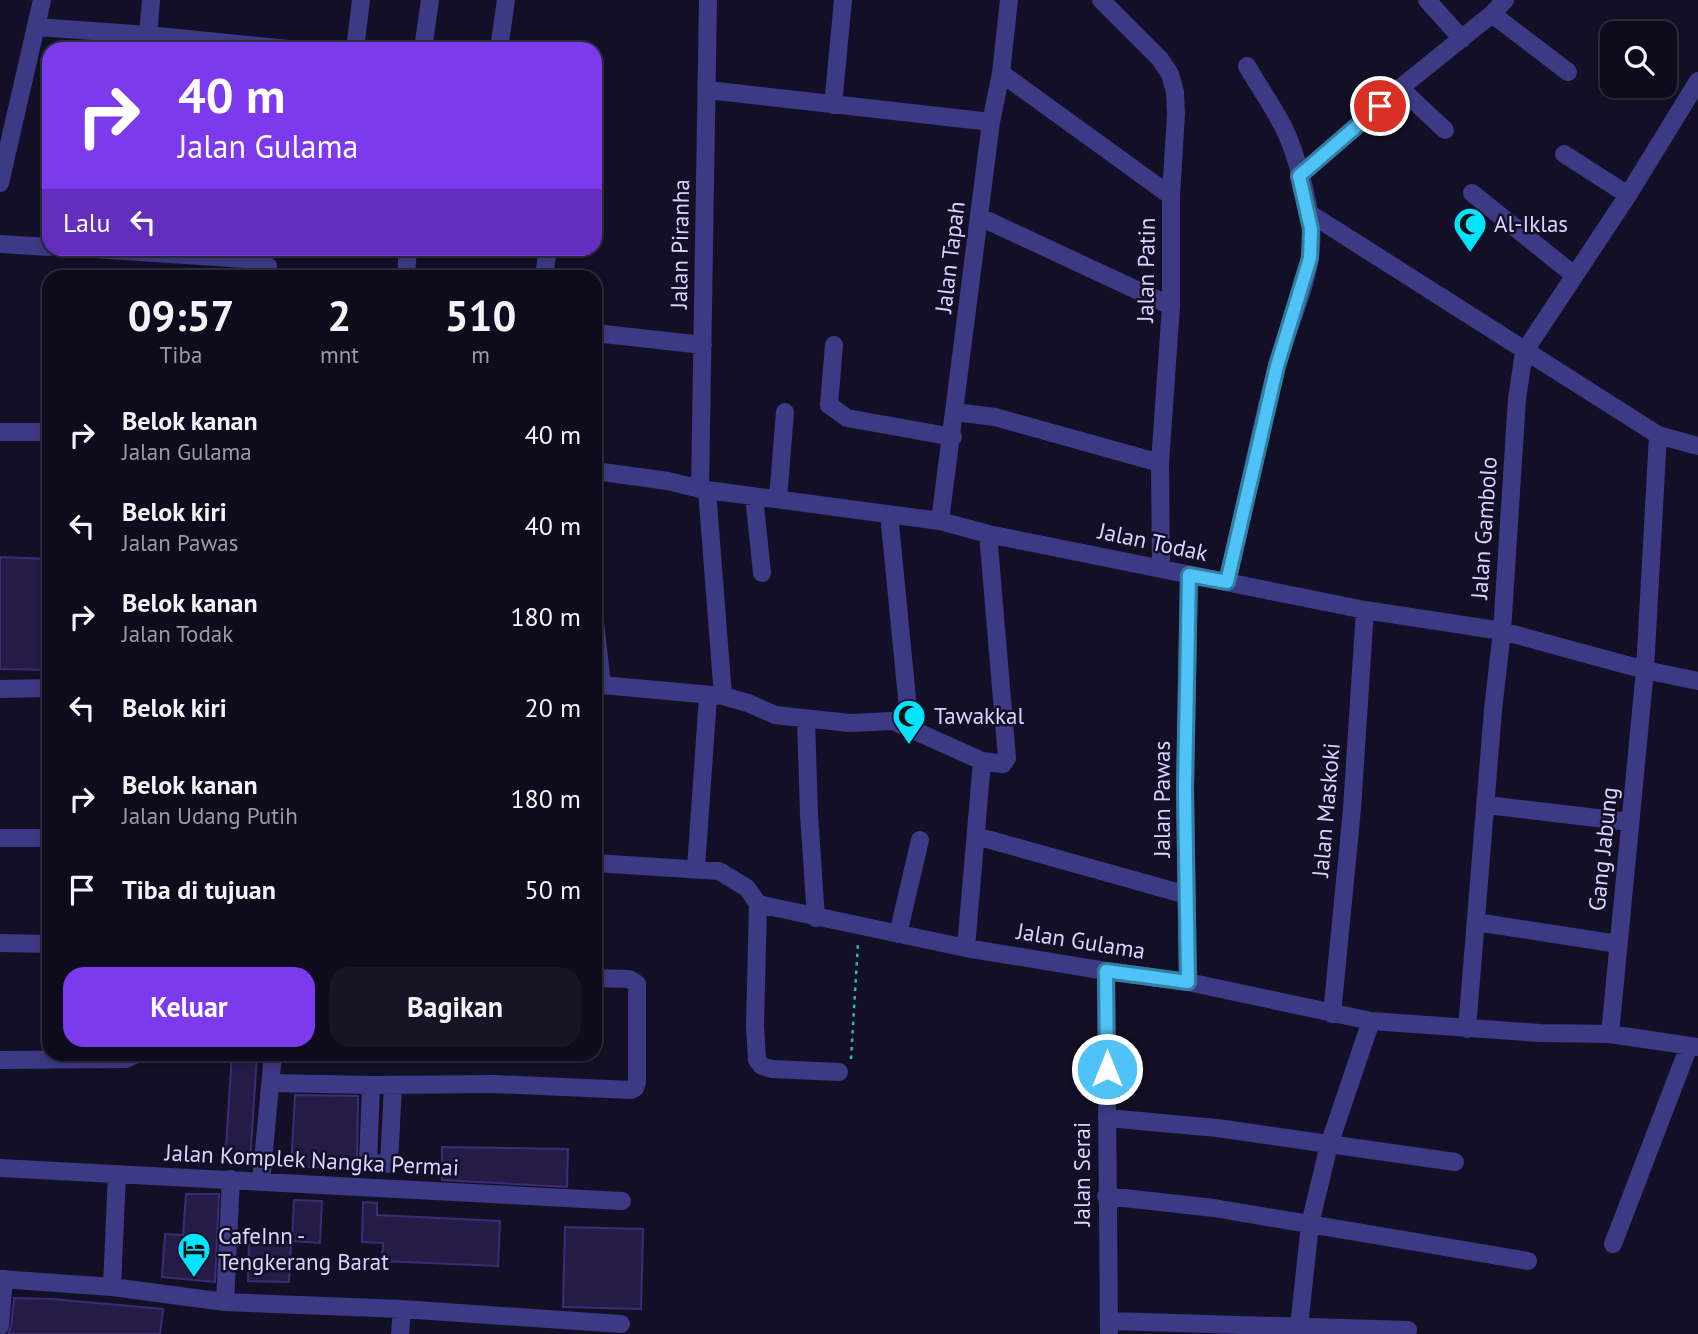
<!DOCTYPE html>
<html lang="id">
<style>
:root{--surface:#0e0b1c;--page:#171425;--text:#f1f3f6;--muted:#9b9ba3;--line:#2e2b3b;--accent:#7c3aed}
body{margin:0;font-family:"PT Sans",sans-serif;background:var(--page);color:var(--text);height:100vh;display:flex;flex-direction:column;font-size:26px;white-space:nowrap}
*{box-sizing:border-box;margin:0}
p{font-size:23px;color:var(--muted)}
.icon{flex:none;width:38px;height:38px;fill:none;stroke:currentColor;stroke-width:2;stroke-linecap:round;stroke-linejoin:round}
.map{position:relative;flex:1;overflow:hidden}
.panel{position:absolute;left:42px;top:270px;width:560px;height:791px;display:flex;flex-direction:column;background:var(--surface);border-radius:21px;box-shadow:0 4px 10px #0003,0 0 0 2px var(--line)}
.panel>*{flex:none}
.top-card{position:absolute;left:42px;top:42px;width:560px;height:214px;border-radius:21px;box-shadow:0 4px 10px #0003,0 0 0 2px var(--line);background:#7c3aed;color:#fff;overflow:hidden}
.controls{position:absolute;left:1600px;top:21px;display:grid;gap:14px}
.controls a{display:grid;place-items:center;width:77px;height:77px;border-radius:14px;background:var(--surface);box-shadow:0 4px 10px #0003,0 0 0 2px var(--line);font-size:35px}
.pin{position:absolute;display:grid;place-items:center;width:60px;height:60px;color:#fff;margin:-30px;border:4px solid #fff;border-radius:50%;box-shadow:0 2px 7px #0007}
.me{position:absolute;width:77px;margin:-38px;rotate:0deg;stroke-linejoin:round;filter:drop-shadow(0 0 5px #0008)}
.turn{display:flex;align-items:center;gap:24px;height:147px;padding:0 21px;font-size:32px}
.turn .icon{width:91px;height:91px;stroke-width:2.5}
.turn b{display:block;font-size:49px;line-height:60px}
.then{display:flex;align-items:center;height:66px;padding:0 21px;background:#0003;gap:14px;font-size:26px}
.eta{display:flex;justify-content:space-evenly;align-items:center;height:119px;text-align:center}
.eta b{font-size:42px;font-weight:800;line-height:49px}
.primary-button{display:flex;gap:14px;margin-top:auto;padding:14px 21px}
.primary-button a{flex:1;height:80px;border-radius:21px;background:var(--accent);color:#fff;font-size:28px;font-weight:800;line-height:80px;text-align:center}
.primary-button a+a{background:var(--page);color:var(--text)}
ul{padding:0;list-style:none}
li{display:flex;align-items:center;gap:21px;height:91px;padding:0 21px}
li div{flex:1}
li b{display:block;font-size:26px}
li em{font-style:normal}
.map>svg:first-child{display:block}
</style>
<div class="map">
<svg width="1698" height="1334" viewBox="0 0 1698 1334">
<rect width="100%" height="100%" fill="#130f26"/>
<!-- building -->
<path fill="#241b47" stroke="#3b2d73" stroke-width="2" d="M 0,557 L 49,559 L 49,670 L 0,669 Z
M 232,1054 L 257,1054 L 250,1164 L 225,1162 Z
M 295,1095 L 358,1096 L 357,1169 L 291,1166 Z
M 442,1147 L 568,1149 L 567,1187 L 442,1180 Z
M 186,1194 L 219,1194 L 215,1282 L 162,1277 L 165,1234 L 183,1235 Z
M 294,1200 L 322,1201 L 320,1243 L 292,1241 Z
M 363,1202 L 377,1203 L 377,1215 L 500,1221 L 498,1266 L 382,1261 L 383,1243 L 362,1242 Z
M 565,1227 L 643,1229 L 641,1309 L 563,1307 Z
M 249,1240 L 291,1242 L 289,1282 L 248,1281 Z
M 14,1298 L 52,1299 L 163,1309 L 160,1334 L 8,1334 L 11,1327 Z"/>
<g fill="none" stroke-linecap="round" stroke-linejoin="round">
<!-- path -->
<path stroke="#2fb8b0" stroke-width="2.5" stroke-dasharray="3.5 5" stroke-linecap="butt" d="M 851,1059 L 858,943"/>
<!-- minor -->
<path stroke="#3d3a85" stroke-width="18" d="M 1101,0 L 1160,59 L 1170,74 L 1175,92 L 1176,114 L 1171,196 L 1171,306 L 1160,463 L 1161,569
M 1427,0 L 1462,39
M 1492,14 L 1568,72
M 37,27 L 148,35 L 289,49
M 148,35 L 151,0
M 355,49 L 361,0
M 423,49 L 430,0
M 499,49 L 506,0
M 1001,73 L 1171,196
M 1400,88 L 1445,130
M 708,90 L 991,122
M 833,105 L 843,0
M 1564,154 L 1628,195
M 1299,176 L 1400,88 L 1492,14 L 1505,0
M 0,183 L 42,0
M 1472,193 L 1574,275
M 1309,213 L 1658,435 L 1698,446
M 980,217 L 1171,306
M 0,244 L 49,247
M 79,248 L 260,260 L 268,266 L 269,276
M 406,276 L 408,248
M 544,276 L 548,248
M 595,333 L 703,345
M 834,345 L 829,405 L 847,418 L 953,437
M 955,412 L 995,417 L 1160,463
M 0,432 L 49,432
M 595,471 L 668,481 L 700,489 L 940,521 L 988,534 L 1365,610 L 1502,631 L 1645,670 L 1698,681
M 700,489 L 708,0
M 707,490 L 723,696
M 754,496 L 762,573
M 778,499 L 785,412
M 889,514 L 910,729
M 940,521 L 991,122 L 1001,73 L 1009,0
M 1227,582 C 1244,510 1259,437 1277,365 C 1289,321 1315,274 1311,227 C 1309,201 1296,154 1285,130 C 1274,108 1259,87 1247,66
M 595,622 L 602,685 L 723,696 L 748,703 L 775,715 L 850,723 L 893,721 L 982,761 L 1003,764 L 1007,758 L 988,534
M 0,689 L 49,688
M 806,719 L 809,814 L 816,918
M 1487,805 L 1630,822
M 976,836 L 1187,895
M 0,838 L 49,838
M 595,863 L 719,871 L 747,888 L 758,904 L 966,948 L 1106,971 L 1188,982 L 1371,1021 L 1540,1033 L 1610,1034 L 1698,1047
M 696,868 L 708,697
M 758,904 L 755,1026 L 757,1060 L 762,1066 L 772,1069 L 839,1072
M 1476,922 L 1618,944
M 898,934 L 920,840
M 0,943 L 49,944
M 966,948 L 982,761
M 1106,971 L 1109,1334
M 1188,982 L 1185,789 L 1189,575
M 1332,1014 L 1352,809 L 1365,610
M 1467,1029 L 1493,710 L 1502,631 L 1517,399 L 1524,352 L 1628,195 L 1698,81
M 1610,1034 L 1645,670 L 1658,435
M 0,1060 L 126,1059 L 136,1054
M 271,1083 L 371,1085 L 495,1084 L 631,1090 L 635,1088 L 637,1082 L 637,984 L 629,979 L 595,978
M 371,1085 L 368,1163 L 389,1164 L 393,1085
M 1107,1118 L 1217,1128 L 1455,1162
M 0,1168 L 622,1201
M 262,1172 L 273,1054
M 1106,1196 L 1214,1208 L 1528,1261
M 1613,1244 L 1689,1046
M 0,1279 L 112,1287 L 225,1302 L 402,1309 L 621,1324
M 112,1287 L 117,1174
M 225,1302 L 231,1179
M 1109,1321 L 1408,1330
M 0,1326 L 4,1279
M 1299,1327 L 1310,1224 L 1329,1145 L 1371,1021
M 400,1334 L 402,1309"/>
</g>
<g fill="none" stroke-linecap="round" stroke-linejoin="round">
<defs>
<path id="route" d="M 1107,1069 L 1106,971 L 1188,982 L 1185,789 L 1189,575 L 1227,582 L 1277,366 L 1310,258 L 1311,229 L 1299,176 L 1380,106"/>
</defs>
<!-- route casing -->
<use href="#route" stroke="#337fa1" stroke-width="18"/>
<!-- route -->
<use href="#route" stroke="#4fc3f7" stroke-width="12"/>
</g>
<!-- icons -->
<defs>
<symbol id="mosque-pin" viewBox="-11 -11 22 30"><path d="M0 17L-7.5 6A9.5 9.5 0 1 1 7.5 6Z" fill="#00e5ff" stroke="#130f26"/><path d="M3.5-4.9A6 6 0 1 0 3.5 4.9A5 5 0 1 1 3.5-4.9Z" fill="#111"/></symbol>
<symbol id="hotel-pin" viewBox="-11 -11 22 30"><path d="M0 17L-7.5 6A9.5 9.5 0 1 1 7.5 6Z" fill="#00e5ff" stroke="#130f26"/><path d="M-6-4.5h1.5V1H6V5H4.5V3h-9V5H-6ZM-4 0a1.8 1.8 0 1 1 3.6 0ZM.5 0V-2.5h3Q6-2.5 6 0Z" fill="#111"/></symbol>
</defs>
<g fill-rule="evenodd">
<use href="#mosque-pin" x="1451" y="205" width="38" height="52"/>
<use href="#mosque-pin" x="890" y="697" width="38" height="52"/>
<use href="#hotel-pin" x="175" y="1230" width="38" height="52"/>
</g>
<g text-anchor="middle" stroke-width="5" stroke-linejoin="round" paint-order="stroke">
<!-- poi labels -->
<g font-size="23" fill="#d9d4ff" stroke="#130f26" text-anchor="start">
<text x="1494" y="232">Al-Iklas</text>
<text x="934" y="724">Tawakkal</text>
<text x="218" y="1244">CafeInn -<tspan x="218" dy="26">Tengkerang Barat</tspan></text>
</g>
<!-- street labels -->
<g font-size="23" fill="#d9d4ff" stroke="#130f26">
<text transform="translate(680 244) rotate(-89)" y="8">Jalan Piranha</text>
<text transform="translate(950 257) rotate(-83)" y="8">Jalan Tapah</text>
<text transform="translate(1146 270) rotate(-89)" y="8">Jalan Patin</text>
<text transform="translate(1484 528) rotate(-86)" y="8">Jalan Gambolo</text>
<text transform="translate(1153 542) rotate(12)" y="8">Jalan Todak</text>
<text transform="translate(1162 799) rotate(-90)" y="8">Jalan Pawas</text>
<text transform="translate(1326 810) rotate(-85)" y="8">Jalan Maskoki</text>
<text transform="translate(1603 849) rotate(-84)" y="8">Gang Jabung</text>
<text transform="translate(1081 941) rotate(9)" y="8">Jalan Gulama</text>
<text transform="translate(312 1160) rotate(3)" y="8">Jalan Komplek Nangka Permai</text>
<text transform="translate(1082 1174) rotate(-90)" y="8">Jalan Serai</text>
</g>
</g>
</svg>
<div class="controls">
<a><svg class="icon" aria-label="search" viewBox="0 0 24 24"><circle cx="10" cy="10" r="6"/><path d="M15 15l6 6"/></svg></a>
</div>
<div class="pin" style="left:1380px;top:106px;background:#d93025"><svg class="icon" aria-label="arrive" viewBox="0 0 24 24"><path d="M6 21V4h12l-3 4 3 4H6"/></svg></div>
<svg class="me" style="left:1107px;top:1069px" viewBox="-20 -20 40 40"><circle r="17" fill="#4fc3f7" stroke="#fff" stroke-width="3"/><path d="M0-11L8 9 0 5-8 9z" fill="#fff"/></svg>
<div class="top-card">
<div class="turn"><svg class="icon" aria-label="right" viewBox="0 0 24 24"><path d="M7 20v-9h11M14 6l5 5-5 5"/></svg><div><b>40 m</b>Jalan Gulama</div></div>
<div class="then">Lalu<svg class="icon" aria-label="left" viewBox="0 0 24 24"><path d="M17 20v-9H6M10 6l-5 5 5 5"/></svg></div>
</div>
<section class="panel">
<div class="eta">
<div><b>09:57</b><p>Tiba</p></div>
<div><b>2</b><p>mnt</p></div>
<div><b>510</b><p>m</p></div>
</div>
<ul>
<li><svg class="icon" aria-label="right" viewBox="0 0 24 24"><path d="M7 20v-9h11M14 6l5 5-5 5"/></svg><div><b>Belok kanan</b><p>Jalan Gulama</p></div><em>40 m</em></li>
<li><svg class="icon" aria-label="left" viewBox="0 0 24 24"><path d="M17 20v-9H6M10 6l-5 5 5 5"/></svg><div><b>Belok kiri</b><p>Jalan Pawas</p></div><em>40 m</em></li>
<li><svg class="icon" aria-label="right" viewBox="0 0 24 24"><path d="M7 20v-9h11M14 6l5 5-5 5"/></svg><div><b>Belok kanan</b><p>Jalan Todak</p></div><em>180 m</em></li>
<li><svg class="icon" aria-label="left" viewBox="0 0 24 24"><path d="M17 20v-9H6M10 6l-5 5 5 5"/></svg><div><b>Belok kiri</b></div><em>20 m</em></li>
<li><svg class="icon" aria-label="right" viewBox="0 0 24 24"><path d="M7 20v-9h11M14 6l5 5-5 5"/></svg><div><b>Belok kanan</b><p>Jalan Udang Putih</p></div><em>180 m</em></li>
<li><svg class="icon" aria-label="arrive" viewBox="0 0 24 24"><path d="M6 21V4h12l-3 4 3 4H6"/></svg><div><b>Tiba di tujuan</b></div><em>50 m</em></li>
</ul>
<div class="primary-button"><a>Keluar</a><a>Bagikan</a></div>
</section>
</div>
